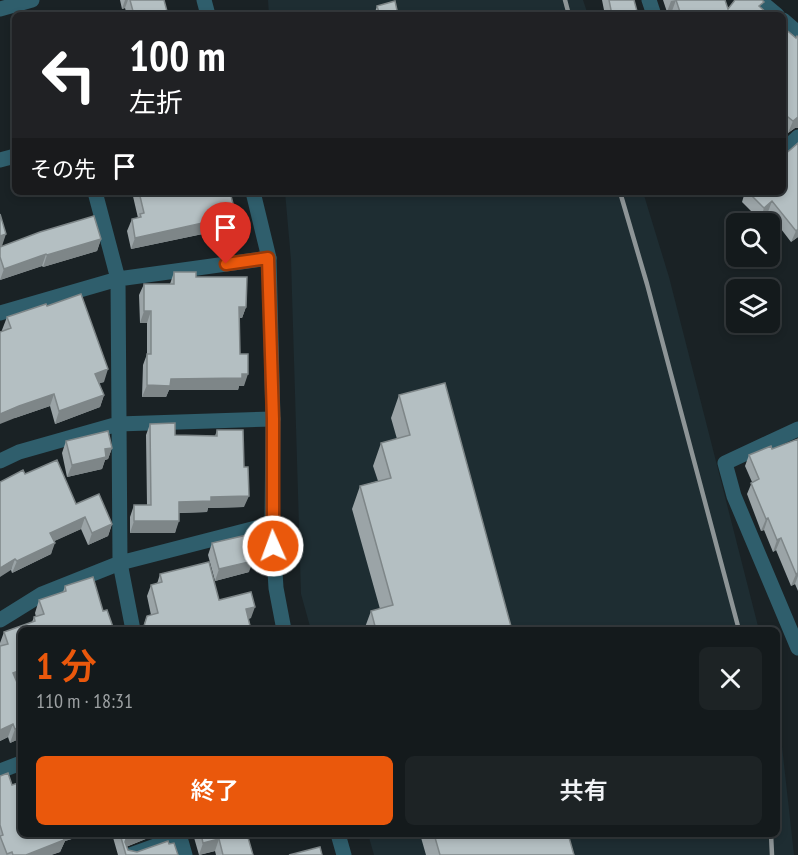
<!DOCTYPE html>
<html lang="ja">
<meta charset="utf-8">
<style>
:root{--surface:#141a1c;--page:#1d2325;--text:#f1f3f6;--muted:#9da1a3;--line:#33383b;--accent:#ea580c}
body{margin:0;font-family:"PT Sans Narrow","Noto Sans JP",sans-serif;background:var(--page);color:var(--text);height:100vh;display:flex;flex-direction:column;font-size:22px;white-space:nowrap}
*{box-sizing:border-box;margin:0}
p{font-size:20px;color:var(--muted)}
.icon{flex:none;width:33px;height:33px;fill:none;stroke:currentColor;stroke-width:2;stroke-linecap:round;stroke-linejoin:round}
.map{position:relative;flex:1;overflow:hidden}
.side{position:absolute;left:18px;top:627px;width:762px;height:210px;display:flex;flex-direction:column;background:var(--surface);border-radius:9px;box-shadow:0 3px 9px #0003,0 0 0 2px var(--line)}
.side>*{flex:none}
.guide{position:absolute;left:12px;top:12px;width:774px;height:183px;border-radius:9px;box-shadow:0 3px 9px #0003,0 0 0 2px var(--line);background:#202124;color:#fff;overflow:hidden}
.tools{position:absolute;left:726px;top:213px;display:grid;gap:12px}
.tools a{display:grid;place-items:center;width:54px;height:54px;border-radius:9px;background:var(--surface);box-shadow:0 3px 9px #0003,0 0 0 2px var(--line);font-size:30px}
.pin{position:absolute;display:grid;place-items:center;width:51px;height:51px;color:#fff;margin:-62px -26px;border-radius:50% 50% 50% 0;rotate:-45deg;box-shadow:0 0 6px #0007}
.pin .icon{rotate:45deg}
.me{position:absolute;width:66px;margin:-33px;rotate:358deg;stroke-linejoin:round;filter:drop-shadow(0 0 4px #0008)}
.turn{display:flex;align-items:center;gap:21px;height:126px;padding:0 18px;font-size:27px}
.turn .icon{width:78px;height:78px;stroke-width:2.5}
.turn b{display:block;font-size:42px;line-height:51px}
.then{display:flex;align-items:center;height:57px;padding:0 18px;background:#0003;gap:12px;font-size:22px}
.round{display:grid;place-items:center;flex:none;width:63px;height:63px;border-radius:9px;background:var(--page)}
.headline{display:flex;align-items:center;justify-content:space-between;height:102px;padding:0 18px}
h1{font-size:36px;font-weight:600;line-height:45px;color:var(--accent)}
.button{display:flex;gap:12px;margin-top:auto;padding:12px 18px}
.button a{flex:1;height:69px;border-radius:9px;background:var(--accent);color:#fff;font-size:24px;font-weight:600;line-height:69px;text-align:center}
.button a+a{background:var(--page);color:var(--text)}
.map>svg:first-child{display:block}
</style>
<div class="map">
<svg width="798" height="855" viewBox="0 0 798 855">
<rect width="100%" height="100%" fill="#1a2225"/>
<!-- built -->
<path fill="#1e2d32" d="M 268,0 L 583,0 L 588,15 L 269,15 Z
M 285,192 L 643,192 L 669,277 L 759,630 L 311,630 L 301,594 L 291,260 Z
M 777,701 L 794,855 L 374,855 L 368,834 L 777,834 Z"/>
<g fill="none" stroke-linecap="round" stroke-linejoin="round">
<!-- minor -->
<path stroke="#2f5e6c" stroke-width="15" d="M 649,0 L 654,15
M 759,0 L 777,15
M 0,9 L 32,0
M 783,20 L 798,33
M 783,151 L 798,137
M 95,192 L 118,279 L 120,563 L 133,630
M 0,313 L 118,279 L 269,258
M 798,429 L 725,463 L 734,496 L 798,648
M 0,461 L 19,452 L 118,424 L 273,419
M 0,620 L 42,594 L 120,563 L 272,524
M 0,771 L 21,763
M 179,834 L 185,855
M 130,855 L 180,837"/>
<!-- tertiary -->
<path stroke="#2f5e6c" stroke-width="15" d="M 204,0 L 208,15
M 0,160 L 15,156
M 253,192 L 269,258 L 273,419 L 272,524 L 276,588 L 284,630
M 338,834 L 344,855"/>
<!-- rail -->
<path stroke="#8e9597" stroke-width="4.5" d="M 565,0 L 569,15
M 620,192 L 647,284 L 739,630
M 771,834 L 772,855"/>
</g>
<!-- wall -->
<path fill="#9ba4a7" d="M 120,0 L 164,0 L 168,15 L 127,15 L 125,8 L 122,9 Z
M 602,0 L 634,0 L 638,15 L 605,15 Z
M 663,0 L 725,0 L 728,9 L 761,8 L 769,15 L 673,15 L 672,11 L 667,12 Z
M 377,6 L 398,15 L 374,15 Z
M 783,27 L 795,128 L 788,133 L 783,127 Z
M 132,192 L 218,192 L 234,235 L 219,239 L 217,231 L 131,249 L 127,231 L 132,219 L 138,218 Z
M 745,192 L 783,192 L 798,237 L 791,242 L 768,212 L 760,220 L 742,202 Z
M 101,239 L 97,251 L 43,267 L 42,266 L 0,280 L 0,247 Z
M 174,272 L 196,277 L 246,307 L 242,318 L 239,318 L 240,354 L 244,386 L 239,386 L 238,390 L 169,390 L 166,397 L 142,397 L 143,365 L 147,354 L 147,323 L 140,323 L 139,295 L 144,284 L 170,284 Z
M 47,306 L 104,382 L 99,383 L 104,395 L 100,407 L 55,424 L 50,406 L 15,418 L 2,330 L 7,317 Z
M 399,395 L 512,630 L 364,630 L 371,611 L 380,609 L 352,509 L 360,486 L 378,481 L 373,466 L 381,443 L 397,439 L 391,418 Z
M 150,424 L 175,435 L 215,436 L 217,430 L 244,507 L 208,508 L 207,512 L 179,513 L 175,533 L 130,533 L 130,517 L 134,505 L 147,505 L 146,435 Z
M 798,439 L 798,591 L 795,584 L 791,586 L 776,550 L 773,552 L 764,530 L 761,531 L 747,494 L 752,482 L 745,466 L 749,455 L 772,449 Z
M 66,441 L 112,448 L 108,459 L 105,460 L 102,469 L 67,477 L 62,453 Z
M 25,474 L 76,504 L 112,524 L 108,536 L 88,545 L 81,529 L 54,541 L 51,554 L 12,573 L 11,570 Z
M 212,543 L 249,572 L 215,581 L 208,555 Z
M 160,574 L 219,600 L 251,618 L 248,619 L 251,630 L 142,630 L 147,616 L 151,615 L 147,596 L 151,585 L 157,584 Z
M 65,586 L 103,611 L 21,630 L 21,681 L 17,683 L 21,692 L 21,738 L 10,743 L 8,737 L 0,741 L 0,643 L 4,632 L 32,622 L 34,617 L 36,617 L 35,613 L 39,600 L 63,592 Z
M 0,776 L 21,834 L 88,834 L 65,841 L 60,852 L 51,855 L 0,855 Z
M 112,834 L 158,834 L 126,847 L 128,850 L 137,852 L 169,844 L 178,855 L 118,855 Z
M 193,834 L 247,834 L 253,855 L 216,855 L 215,851 L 199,855 Z
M 420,834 L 568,834 L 574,855 L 426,855 Z"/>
<!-- shaded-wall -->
<path fill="#7e8688" d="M 125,0 L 128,0 L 125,8 L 122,9 Z
M 676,0 L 672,11 L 667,12 L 671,1 Z
M 798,117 L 798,128 L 795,128 L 788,133 L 793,121 Z
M 772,201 L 768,212 L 760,220 L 764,208 Z
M 221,219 L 217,231 L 131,249 L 135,238 Z
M 238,223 L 234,235 L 219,239 L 223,227 Z
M 798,229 L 798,237 L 791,242 L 796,231 Z
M 6,234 L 2,246 L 0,246 L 0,236 Z
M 101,239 L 97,251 L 43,267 L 47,255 Z
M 46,254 L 42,266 L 0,280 L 4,269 Z
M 239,307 L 246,307 L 242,318 L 234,318 Z
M 144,311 L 151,311 L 147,323 L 140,323 Z
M 108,369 L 104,382 L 91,386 L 95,374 Z
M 242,374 L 248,374 L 244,386 L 239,386 L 238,390 L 169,390 L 166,397 L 142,397 L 147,385 L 171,379 Z
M 54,394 L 50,406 L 15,418 L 0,424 L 0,414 L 19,406 Z
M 104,395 L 100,407 L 55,424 L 59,411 Z
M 112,448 L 108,459 L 105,460 L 102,469 L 67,477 L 72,465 L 105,449 Z
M 249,496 L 244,507 L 208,508 L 207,512 L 175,513 L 179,502 L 211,497 Z
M 85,517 L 81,529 L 46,545 L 50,533 Z
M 768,518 L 764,530 L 761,531 L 766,519 Z
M 134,521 L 179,521 L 175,533 L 130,533 Z
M 112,524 L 108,536 L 88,545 L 92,533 Z
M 781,538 L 776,550 L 773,552 L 777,540 Z
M 55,543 L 51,554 L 12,573 L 17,561 Z
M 15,559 L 11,570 L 0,577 L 0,568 Z
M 253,561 L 249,572 L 215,581 L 219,569 Z
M 798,573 L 798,576 L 795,584 L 791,586 L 796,574 Z
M 255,607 L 251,618 L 241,620 L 246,609 Z
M 21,670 L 21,681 L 8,686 L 13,673 Z
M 13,724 L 8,737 L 0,741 L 0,730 Z
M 21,727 L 21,738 L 10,743 L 15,729 Z
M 62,834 L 88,834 L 65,841 L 60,852 L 51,855 L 26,855 Z
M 134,834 L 158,834 L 123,848 L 127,836 Z
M 219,839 L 215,851 L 199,855 L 203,843 Z"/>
<!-- building -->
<path fill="#b4bfc2" stroke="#7e8688" stroke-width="1.5" d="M 130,0 L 164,0 L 168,15 L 134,15 Z
M 609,0 L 634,0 L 638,15 L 612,15 Z
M 676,0 L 725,0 L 728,9 L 735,0 L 762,0 L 764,2 L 759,6 L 769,15 L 681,15 Z
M 395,1 L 398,15 L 380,15 L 377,6 Z
M 783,27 L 796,38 L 797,36 L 798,37 L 798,117 L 793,121 L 783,113 Z
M 798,143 L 798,229 L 796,231 L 772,201 L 764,208 L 748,192 L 783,192 L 783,156 Z
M 139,192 L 218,192 L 218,194 L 224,192 L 230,192 L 238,223 L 223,227 L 221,219 L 135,238 L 132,219 L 141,217 L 140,214 L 144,213 Z
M 0,214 L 6,234 L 0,236 Z
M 94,216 L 101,239 L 47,255 L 46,254 L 4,269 L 0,257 L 0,247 L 40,232 Z
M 174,272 L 196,272 L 196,277 L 247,277 L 246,307 L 239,307 L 240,354 L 248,354 L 248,374 L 242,374 L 242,378 L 171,379 L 170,386 L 147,385 L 147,354 L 151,354 L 151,311 L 144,311 L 144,284 L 174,284 Z
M 81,294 L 108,369 L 95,374 L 104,395 L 59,411 L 54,394 L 19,406 L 0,414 L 0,332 L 11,328 L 7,317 L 46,304 L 47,306 Z
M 445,383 L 512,630 L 376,630 L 371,611 L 393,605 L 360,486 L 391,478 L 381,443 L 410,435 L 399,395 Z
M 175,423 L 175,435 L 217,436 L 217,430 L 243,430 L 244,467 L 248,467 L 249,496 L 211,497 L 211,501 L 179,502 L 179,521 L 134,521 L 134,505 L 151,505 L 150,424 Z
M 108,431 L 112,448 L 105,449 L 106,457 L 72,465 L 66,441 Z
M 798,439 L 798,573 L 796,574 L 781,538 L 777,540 L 768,518 L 766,519 L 751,483 L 759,479 L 749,455 L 771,446 L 772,449 Z
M 57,460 L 76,504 L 99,494 L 112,524 L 92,533 L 85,517 L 50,533 L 55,543 L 17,561 L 15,559 L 0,568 L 0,482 L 23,470 L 25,474 Z
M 247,535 L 253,561 L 219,569 L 212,543 Z
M 209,562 L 219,600 L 251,592 L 255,607 L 246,609 L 251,630 L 145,630 L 144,626 L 147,616 L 158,613 L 151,585 L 162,582 L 160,574 Z
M 93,577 L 103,611 L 107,610 L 114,630 L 21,630 L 21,670 L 13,673 L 21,692 L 21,727 L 15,729 L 13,724 L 0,730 L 0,646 L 8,644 L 4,632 L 35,621 L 34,617 L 44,614 L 39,600 L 66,591 L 65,586 Z
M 8,773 L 12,785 L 21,782 L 21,834 L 62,834 L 64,840 L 26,855 L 13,855 L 12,852 L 7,854 L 0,836 L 3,835 L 0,825 L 0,776 Z
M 120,834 L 134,834 L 127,836 L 125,842 L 128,850 L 137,852 L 168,841 L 169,844 L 174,843 L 178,855 L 126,855 Z
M 201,834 L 247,834 L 253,855 L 223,855 L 219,839 L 203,843 Z
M 434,834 L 568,834 L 574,855 L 440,855 Z
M 320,847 L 322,855 L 289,855 Z"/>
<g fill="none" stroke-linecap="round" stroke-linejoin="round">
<defs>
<path id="route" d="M 226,264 L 268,258 L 273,419 L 273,546"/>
</defs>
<!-- route casing -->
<use href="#route" stroke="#983908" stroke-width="15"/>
<!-- route -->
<use href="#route" stroke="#ea580c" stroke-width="10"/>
</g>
</svg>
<div class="tools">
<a><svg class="icon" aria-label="search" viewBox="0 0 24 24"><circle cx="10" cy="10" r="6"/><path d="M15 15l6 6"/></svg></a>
<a><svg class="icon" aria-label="layers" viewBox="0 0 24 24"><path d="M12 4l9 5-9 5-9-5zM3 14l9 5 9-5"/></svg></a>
</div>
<div class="pin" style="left:226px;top:264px;background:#d93025"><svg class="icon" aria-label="arrive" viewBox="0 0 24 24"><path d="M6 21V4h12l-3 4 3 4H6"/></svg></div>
<svg class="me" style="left:273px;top:546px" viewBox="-20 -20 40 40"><circle r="17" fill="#ea580c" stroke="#fff" stroke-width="3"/><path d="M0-11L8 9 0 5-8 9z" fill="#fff"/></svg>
<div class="guide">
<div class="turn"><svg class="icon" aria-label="left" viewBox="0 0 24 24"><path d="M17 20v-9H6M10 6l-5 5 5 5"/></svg><div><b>100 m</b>左折</div></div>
<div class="then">その先<svg class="icon" aria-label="arrive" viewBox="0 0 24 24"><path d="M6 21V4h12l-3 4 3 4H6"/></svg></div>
</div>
<section class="side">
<div class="headline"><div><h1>1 分</h1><p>110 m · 18:31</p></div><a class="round"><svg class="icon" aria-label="close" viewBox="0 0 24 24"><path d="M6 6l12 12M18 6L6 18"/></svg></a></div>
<div class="button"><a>終了</a><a>共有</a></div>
</section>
</div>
